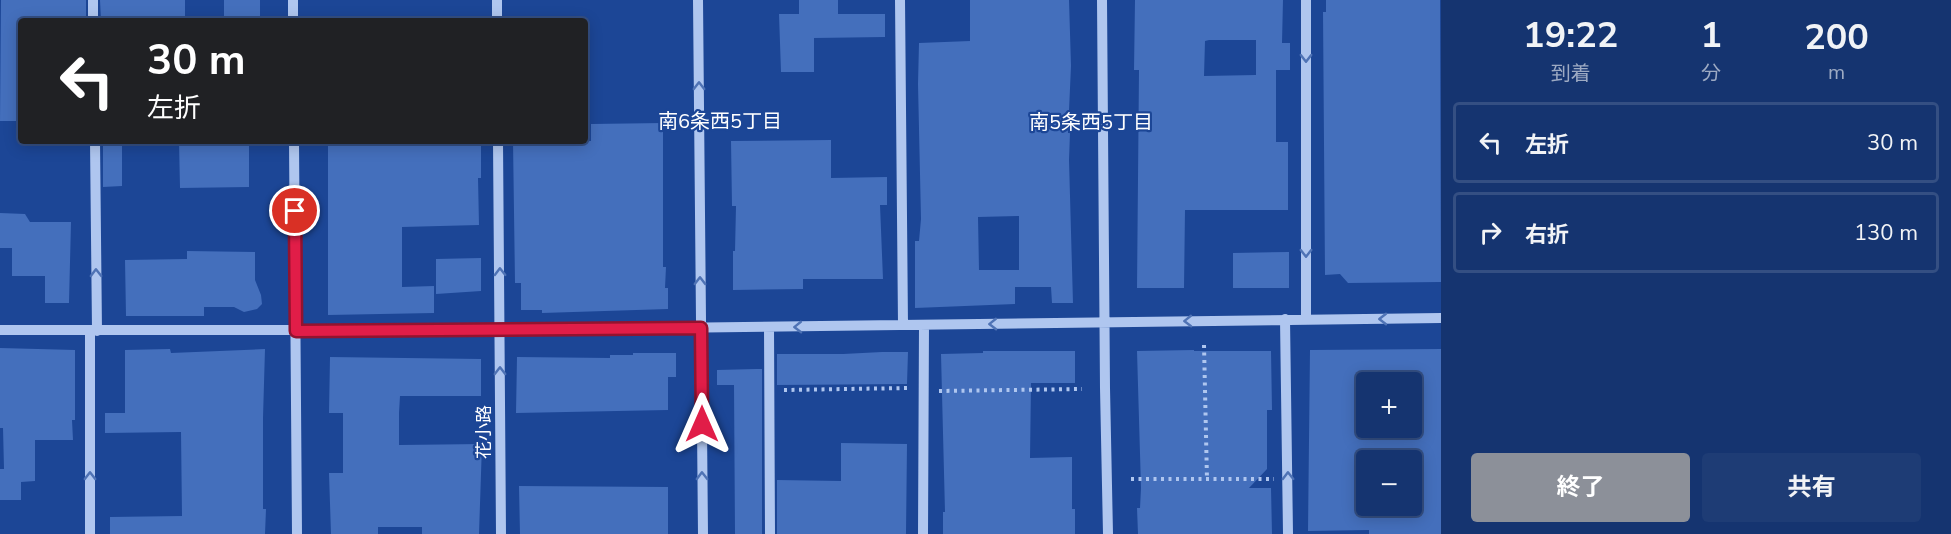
<!DOCTYPE html>
<html lang="ja">
<meta charset="utf-8">
<style>
:root{--surface:#153470;--page:#1e3c75;--text:#f1f3f6;--muted:#9daac3;--line:#344f83;--accent:#8c9099}
body{margin:0;font-family:"Nunito Sans","Noto Sans JP",sans-serif;background:var(--page);color:var(--text);height:100vh;display:flex;flex-direction:column;font-size:22px;white-space:nowrap}
*{box-sizing:border-box;margin:0}
p{font-size:20px;color:var(--muted)}
.icon{flex:none;width:33px;height:33px;fill:none;stroke:currentColor;stroke-width:2;stroke-linecap:round;stroke-linejoin:round}
.map{position:relative;flex:1;overflow:hidden}
.drawer{display:flex;flex-direction:column;background:var(--surface);width:510px}
.drawer>*{flex:none}
.banner{position:absolute;left:18px;top:18px;width:570px;height:126px;border-radius:6px;box-shadow:0 3px 15px #0003,0 0 0 2px var(--line);background:#202124;color:#fff;overflow:hidden}
.fabs{position:absolute;left:1356px;top:372px;display:grid;gap:12px}
.fabs a{display:grid;place-items:center;width:66px;height:66px;border-radius:6px;background:var(--surface);box-shadow:0 3px 15px #0003,0 0 0 2px var(--line);font-size:30px}
.pin{position:absolute;display:grid;place-items:center;width:51px;height:51px;color:#fff;margin:-26px;border:3px solid #fff;border-radius:50%;box-shadow:0 2px 6px #0007}
.me{position:absolute;width:66px;margin:-33px;rotate:0deg;stroke-linejoin:round;filter:drop-shadow(0 0 4px #0008)}
.turn{display:flex;align-items:center;gap:21px;height:126px;padding:0 30px;font-size:27px}
.turn .icon{width:78px;height:78px;stroke-width:2.5}
.turn b{display:block;font-size:42px;line-height:51px}
.eta{display:flex;justify-content:space-evenly;align-items:center;height:102px;text-align:center}
.eta b{font-size:36px;font-weight:700;line-height:42px}
.action{display:flex;gap:12px;margin-top:auto;padding:12px 30px}
.action a{flex:1;height:69px;border-radius:6px;background:var(--accent);color:#fff;font-size:24px;font-weight:700;line-height:69px;text-align:center}
.action a+a{background:var(--page);color:var(--text)}
ul{padding:0;list-style:none}
li{display:flex;align-items:center;gap:18px;height:81px;margin:0 12px 9px;padding:0 18px;border:3px solid var(--line);border-radius:6px}
li div{flex:1}
li b{display:block;font-size:22px}
li em{font-style:normal}
main{display:flex;flex:1;min-height:0}
.map>svg:first-child{display:block}
</style>
<main>
<div class="map">
<svg width="1441" height="534" viewBox="0 0 1441 534">
<rect width="100%" height="100%" fill="#1c4696"/>
<!-- building -->
<path fill="#446fbc" fill-rule="evenodd" d="M 1,0 L 86,0 L 86,19 L 21,19 L 21,121 L 0,121 Z
M 100,0 L 185,0 L 185,21 L 101,21 Z
M 224,0 L 260,0 L 260,21 L 224,21 Z
M 799,0 L 838,0 L 838,14 L 885,14 L 885,37 L 814,38 L 814,72 L 781,72 L 779,14 L 799,14 Z
M 970,0 L 1069,0 L 1071,66 L 1068,133 L 1070,133 L 1069,160 L 1073,303 L 1052,303 L 1051,287 L 1015,287 L 1015,304 L 915,308 L 915,241 L 919,241 L 921,219 L 918,84 L 919,43 L 970,41 ZM 1019,216 L 1019,270 L 979,270 L 978,217 Z
M 1135,0 L 1283,0 L 1282,43 L 1290,43 L 1290,70 L 1276,70 L 1276,142 L 1288,142 L 1288,210 L 1185,210 L 1184,288 L 1137,288 L 1139,70 L 1134,70 ZM 1209,40 L 1256,40 L 1256,75 L 1204,76 L 1205,41 Z
M 1326,0 L 1440,0 L 1441,282 L 1348,283 L 1340,274 L 1325,275 L 1323,12 L 1326,12 Z
M 663,123 L 663,267 L 666,267 L 665,288 L 668,288 L 668,309 L 542,313 L 542,310 L 521,310 L 521,283 L 515,283 L 513,141 L 591,141 L 591,124 Z
M 831,140 L 831,178 L 887,177 L 887,205 L 880,205 L 883,279 L 803,279 L 803,289 L 733,290 L 733,251 L 735,251 L 736,206 L 732,206 L 731,141 Z
M 103,141 L 122,141 L 122,186 L 103,187 Z
M 179,141 L 249,141 L 249,187 L 180,188 Z
M 328,141 L 481,141 L 481,178 L 478,178 L 479,225 L 402,227 L 402,287 L 434,286 L 434,313 L 328,315 Z
M 0,213 L 25,214 L 30,222 L 71,222 L 69,303 L 45,303 L 45,276 L 12,276 L 12,248 L 0,248 Z
M 187,251 L 255,252 L 255,280 L 261,295 L 262,304 L 257,309 L 244,312 L 234,307 L 204,307 L 204,316 L 126,316 L 125,260 L 187,259 Z
M 1289,252 L 1289,288 L 1233,288 L 1233,253 Z
M 481,258 L 481,291 L 436,294 L 436,259 Z
M 0,348 L 75,350 L 75,420 L 72,420 L 73,440 L 35,440 L 35,481 L 21,482 L 21,500 L 0,500 L 0,469 L 4,469 L 3,428 L 0,428 Z
M 170,349 L 171,353 L 265,349 L 263,418 L 263,509 L 266,509 L 265,534 L 110,534 L 110,517 L 182,516 L 181,432 L 105,433 L 105,413 L 125,413 L 125,350 Z
M 1441,349 L 1441,534 L 1369,534 L 1369,530 L 1308,531 L 1310,350 ZM 1366,382 L 1412,382 L 1412,428 L 1366,428 ZM 1366,460 L 1412,460 L 1412,506 L 1366,506 Z
M 1194,350 L 1194,351 L 1271,351 L 1272,410 L 1267,410 L 1267,469 L 1249,488 L 1271,488 L 1272,534 L 1138,534 L 1137,508 L 1140,508 L 1141,488 L 1137,351 Z
M 983,351 L 1075,351 L 1075,383 L 1031,383 L 1030,458 L 1072,457 L 1072,509 L 1075,509 L 1075,534 L 943,534 L 943,512 L 945,512 L 941,354 L 983,353 Z
M 882,352 L 908,352 L 907,384 L 777,385 L 777,354 L 843,354 Z
M 633,353 L 676,353 L 676,377 L 668,377 L 668,410 L 516,413 L 517,357 L 610,358 L 610,355 L 633,355 Z
M 330,357 L 481,359 L 481,396 L 400,396 L 399,413 L 399,445 L 482,444 L 479,534 L 422,534 L 422,527 L 378,527 L 378,534 L 331,534 L 329,473 L 343,473 L 343,413 L 329,413 Z
M 756,369 L 762,369 L 762,534 L 735,534 L 734,385 L 717,385 L 717,370 Z
M 841,443 L 907,444 L 906,534 L 777,534 L 777,480 L 841,481 Z
M 519,486 L 668,487 L 668,534 L 520,534 Z"/>
<g fill="none" stroke-linecap="round" stroke-linejoin="round">
<!-- path -->
<path stroke="#afc6ef" stroke-width="4" stroke-dasharray="3 4.5" stroke-linecap="butt" d="M 1204,345 L 1207,480
M 784,390 L 908,388
M 939,391 L 1082,389
M 1131,479 L 1274,479"/>
<!-- minor -->
<path stroke="#afc6ef" stroke-width="10" d="M 93,0 L 93,21
M 293,0 L 293,21
M 497,0 L 497,21
M 698,0 L 703,534
M 900,0 L 903,325
M 1102,0 L 1105,388 L 1108,534
M 1306,0 L 1306,319
M 95,141 L 97,331
M 294,141 L 297,534
M 498,141 L 501,534
M 1285,319 L 1288,534
M 769,327 L 770,534
M 0,330 L 500,330 L 1441,318
M 90,534 L 90,331
M 923,534 L 924,325"/>
</g>
<!-- one-way arrows -->
<defs><path id="oneway-chevron" d="M-2-3.5L2.5 0L-2 3.5" fill="none" stroke-width="1.6" stroke-linecap="round" stroke-linejoin="round" transform="scale(1.5)"/></defs>
<g stroke="#4f73b5">
<use href="#oneway-chevron" transform="translate(1306 58) rotate(90)"/>
<use href="#oneway-chevron" transform="translate(699 86) rotate(-90)"/>
<use href="#oneway-chevron" transform="translate(1306 253) rotate(90)"/>
<use href="#oneway-chevron" transform="translate(500 272) rotate(-91)"/>
<use href="#oneway-chevron" transform="translate(96 273) rotate(-91)"/>
<use href="#oneway-chevron" transform="translate(700 281) rotate(-90)"/>
<use href="#oneway-chevron" transform="translate(1383 319) rotate(180)"/>
<use href="#oneway-chevron" transform="translate(1188 321) rotate(179)"/>
<use href="#oneway-chevron" transform="translate(993 324) rotate(179)"/>
<use href="#oneway-chevron" transform="translate(798 327) rotate(179)"/>
<use href="#oneway-chevron" transform="translate(500 371) rotate(-90)"/>
<use href="#oneway-chevron" transform="translate(90 476) rotate(-90)"/>
<use href="#oneway-chevron" transform="translate(702 476) rotate(-91)"/>
<use href="#oneway-chevron" transform="translate(1288 476) rotate(-91)"/>
</g>
<g fill="none" stroke-linecap="round" stroke-linejoin="round">
<defs>
<path id="route" d="M 295,211 L 296,331 L 701,328 L 702,424"/>
</defs>
<!-- route casing -->
<use href="#route" stroke="#92132f" stroke-width="15"/>
<!-- route -->
<use href="#route" stroke="#e11d48" stroke-width="10"/>
</g>
<g text-anchor="middle" stroke-width="4.5" stroke-linejoin="round" paint-order="stroke">
<!-- street labels -->
<g font-size="18" fill="#fff" stroke="#1c4696">
<text transform="translate(484 432) rotate(-90)" y="6">花小路</text>
</g>
<!-- neighbourhood labels -->
<g font-size="20" fill="#fff" stroke="#1c4696">
<text x="720" y="128">南6条西5丁目</text>
<text x="1091" y="129">南5条西5丁目</text>
</g>
</g>
</svg>
<div class="fabs">
<a>+</a>
<a>−</a>
</div>
<div class="pin" style="left:295px;top:211px;background:#d93025"><svg class="icon" aria-label="arrive" viewBox="0 0 24 24"><path d="M6 21V4h12l-3 4 3 4H6"/></svg></div>
<svg class="me" style="left:702px;top:424px" viewBox="-20 -20 40 40"><path d="M0-17L14 15 0 8-14 15z" fill="#e11d48" stroke="#fff" stroke-width="4"/></svg>
<div class="banner">
<div class="turn"><svg class="icon" aria-label="left" viewBox="0 0 24 24"><path d="M17 20v-9H6M10 6l-5 5 5 5"/></svg><div><b>30 m</b>左折</div></div>
</div>
</div>
<section class="drawer">
<div class="eta">
<div><b>19:22</b><p>到着</p></div>
<div><b>1</b><p>分</p></div>
<div><b>200</b><p>m</p></div>
</div>
<ul>
<li><svg class="icon" aria-label="left" viewBox="0 0 24 24"><path d="M17 20v-9H6M10 6l-5 5 5 5"/></svg><div><b>左折</b></div><em>30 m</em></li>
<li><svg class="icon" aria-label="right" viewBox="0 0 24 24"><path d="M7 20v-9h11M14 6l5 5-5 5"/></svg><div><b>右折</b></div><em>130 m</em></li>
</ul>
<div class="action"><a>終了</a><a>共有</a></div>
</section>
</main>
